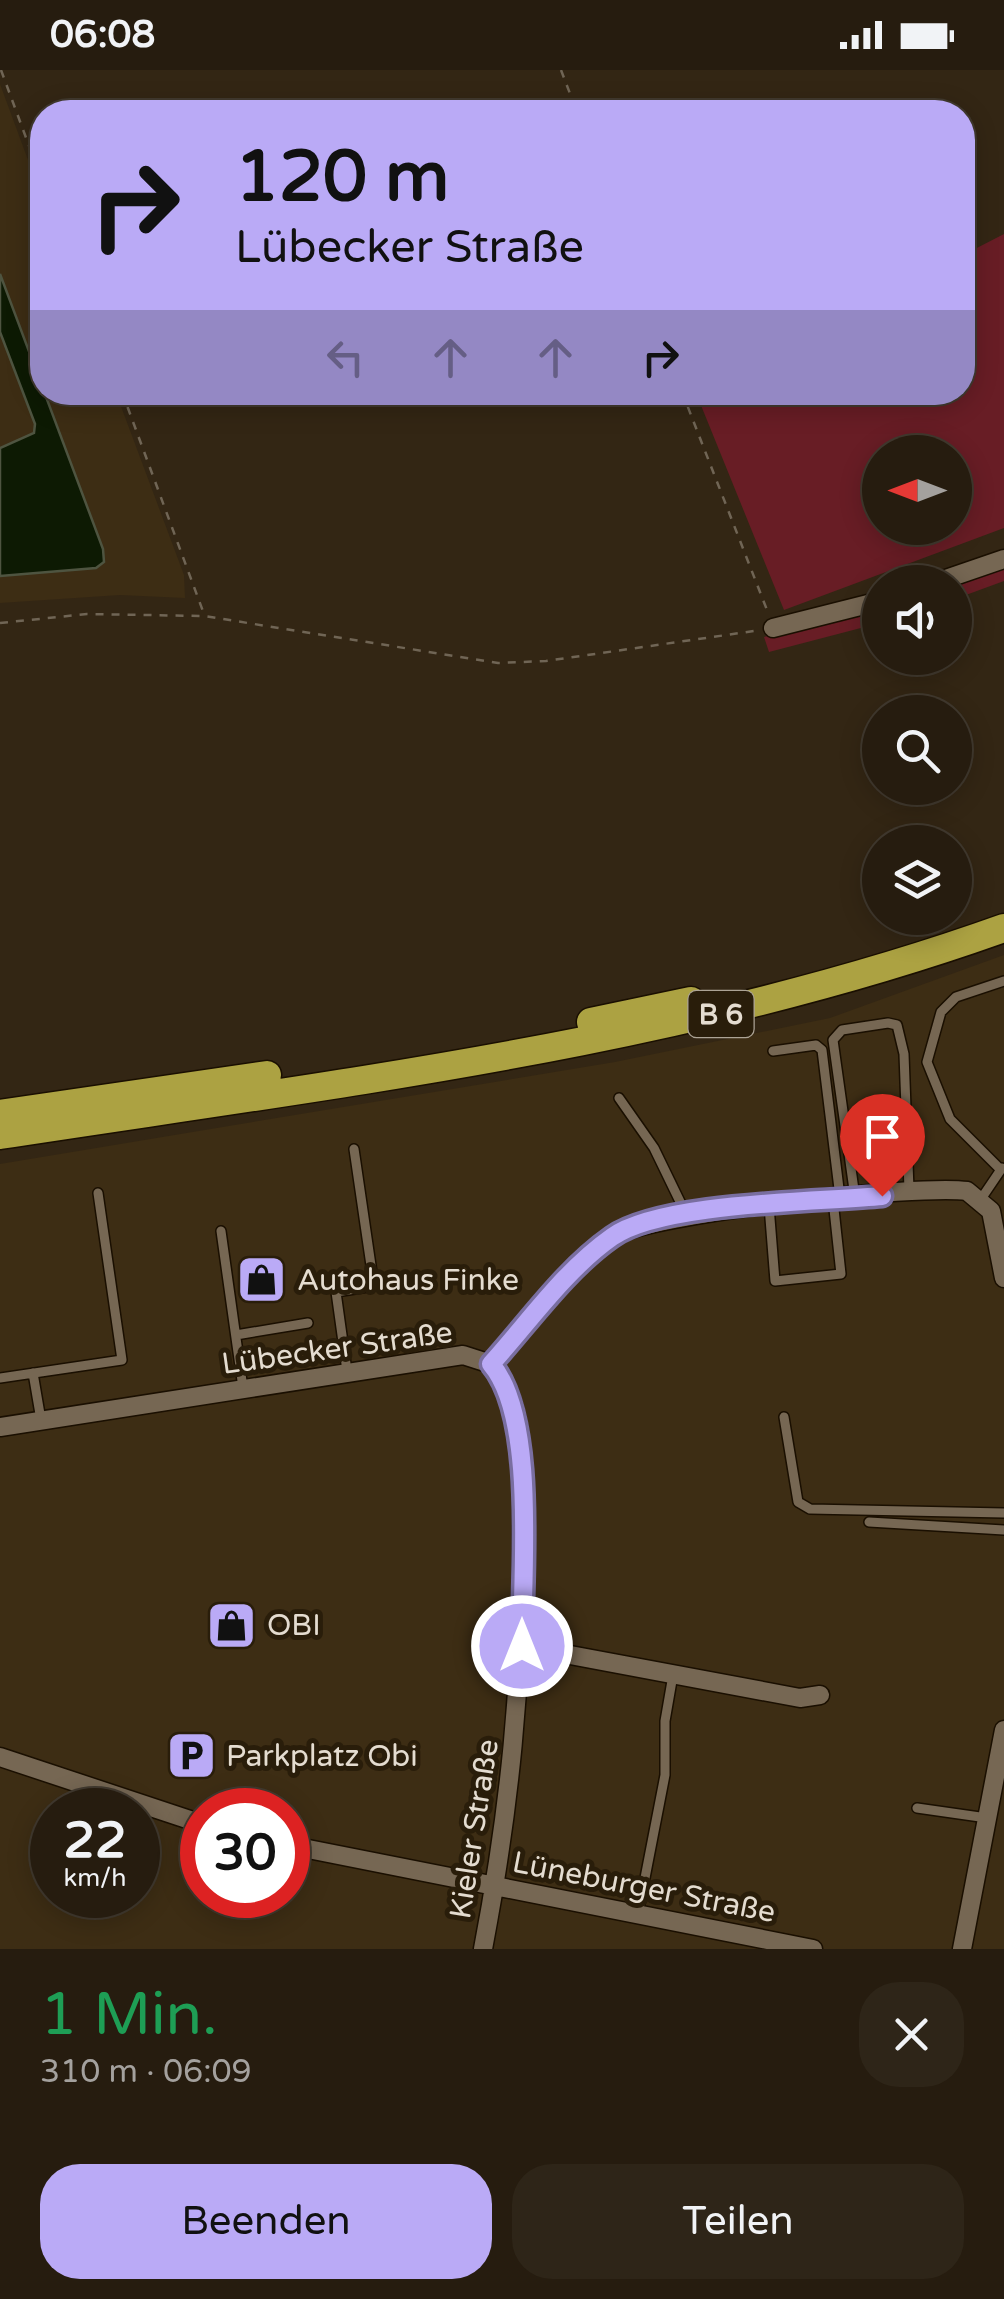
<!DOCTYPE html>
<html lang="de">
<meta charset="utf-8">
<style>
:root{--surface:#261c0f;--page:#2e2518;--text:#f1f3f6;--muted:#a4a19e;--line:#423a2f;--accent:#baaaf6}
body{margin:0;font-family:"Varela Round",sans-serif;background:var(--page);color:var(--text);height:100vh;display:flex;flex-direction:column;font-size:38px;white-space:nowrap}
*{box-sizing:border-box;margin:0}
p{font-size:32px;color:var(--muted)}
.icon{flex:none;width:55px;height:55px;fill:none;stroke:currentColor;stroke-width:2;stroke-linecap:round;stroke-linejoin:round}
.map{position:relative;height:1879px;overflow:hidden}
.side{display:flex;flex-direction:column;background:var(--surface);flex:1}
.side>*{flex:none}
.guide{position:absolute;left:30px;top:30px;width:945px;height:305px;border-radius:40px;box-shadow:0 5px 25px #0003,0 0 0 2px var(--line);background:#baaaf6;color:#111;overflow:hidden}
.needle{width:65px;rotate:270deg}
.fabs{position:absolute;left:862px;top:365px;display:grid;gap:20px}
.fabs a{display:grid;place-items:center;width:110px;height:110px;border-radius:50%;background:var(--surface);box-shadow:0 5px 25px #0003,0 0 0 2px var(--line);font-size:50px}
.speed{position:absolute;left:30px;top:1718px;display:flex;gap:20px;font-size:50px;font-weight:700;text-align:center}
.speed>*{display:grid;place-content:center;width:130px;height:130px;border-radius:50%;background:var(--surface);box-shadow:0 5px 25px #0003,0 0 0 2px var(--line);line-height:1}
.speed small{font-size:25px;font-weight:400}
.speed .limit{border:15px solid #d22;background:#fff;color:#111}
.pin{position:absolute;display:grid;place-items:center;width:85px;height:85px;color:#fff;margin:-102px -42px;border-radius:50% 50% 50% 0;rotate:-45deg;box-shadow:0 0 10px #0007}
.pin .icon{rotate:45deg}
.me{position:absolute;width:110px;margin:-55px;rotate:0deg;stroke-linejoin:round;filter:drop-shadow(0 0 8px #0008)}
.turn{display:flex;align-items:center;gap:35px;height:210px;padding:0 40px;font-size:45px}
.turn .icon{width:130px;height:130px;stroke-width:2.5}
.turn b{display:block;font-size:70px;line-height:85px}
.lanes{display:flex;align-items:center;height:95px;padding:0 40px;background:#0003;justify-content:center;gap:50px;direction:ltr}
.lanes .off{opacity:.35}
.round{display:grid;place-items:center;flex:none;width:105px;height:105px;border-radius:40px;background:var(--page)}
.summary{display:flex;align-items:center;justify-content:space-between;height:170px;padding:0 40px}
h1{font-size:60px;font-weight:600;line-height:75px;color:#1e9e55}
.cta{display:flex;gap:20px;margin-top:auto;padding:20px 40px}
.cta a{flex:1;height:115px;border-radius:40px;background:var(--accent);color:#111;font-size:40px;font-weight:600;line-height:115px;text-align:center}
.cta a+a{background:var(--page);color:var(--text)}
.status{display:flex;justify-content:space-between;align-items:center;height:70px;padding:0 50px;background:var(--surface);direction:ltr}
.status svg{height:28px;fill:currentColor}
.map>svg:first-child{display:block}
</style>
<div class="status"><b>06:08</b><svg viewBox="0 0 49 12"><path d="M0 12V9h3v3zM5 12V6h3v6zM10 12V3h3v9zM15 12V0h3v12zM26 1h20v11H26zM47 4h2v5h-2z"/></svg></div>
<div class="map">
<svg width="1004" height="1879" viewBox="0 0 1004 1879">
<rect width="100%" height="100%" fill="#332614"/>
<!-- built -->
<path fill="#3d2d14" fill-rule="evenodd" d="M 0,14 L 42,128 L 42,322 L 116,323 L 184,505 L 185,528 L 120,525 L 0,533 Z
M 1004,885 L 1004,1879 L 0,1879 L 0,1094 L 615,992 L 830,948 ZM 52,1740 L 138,1740 L 138,1825 L 52,1825 ZM 202,1740 L 288,1740 L 288,1825 L 202,1825 Z"/>
<!-- green -->
<path fill="#681d25" fill-rule="evenodd" d="M 1004,164 L 1004,458 L 784,540 L 696,323 L 962,322 L 963,169 L 969,182 ZM 955,382 L 955,458 L 880,458 L 880,382 Z
M 1004,496 L 1004,511 L 955,529 L 955,515 Z
M 880,537 L 880,553 L 769,582 L 764,567 Z"/>
<!-- water -->
<path fill="#0d1a03" stroke="#4e5440" stroke-width="2.5" d="M 0,204 L 103,479 L 104,492 L 96,498 L 0,506 L 0,378 L 34,363 L 35,354 L 0,262 Z"/>
<g fill="none" stroke-linecap="round" stroke-linejoin="round">
<defs>
<path id="service" d="M 773,981 L 816,975 L 822,980 L 840,1127
M 619,1028 L 654,1078 L 686,1144
M 845,1052 L 906,1048
M 1000,1099 L 950,1049 L 927,992 L 941,942 L 956,927 L 1004,911
M 855,1127 L 833,970 L 842,960 L 888,953 L 897,955 L 904,984 L 909,1120
M 981,1129 L 1002,1098
M 769,1136 L 775,1211 L 841,1204 L 833,1130
M 221,1161 L 243,1318
M 236,1265 L 308,1253
M 347,1301 L 336,1222 L 374,1216 L 354,1079
M 33,1303 L 41,1350
M 0,1308 L 122,1290 L 98,1123
M 784,1347 L 798,1432 L 810,1439 L 1004,1443
M 869,1452 L 1004,1460
M 917,1738 L 987,1748
M 638,1844 L 665,1705 L 665,1651 L 673,1605"/>
<path id="minor" d="M 937,512 L 1004,489
M 773,558 L 880,531
M 491,1294 C 529,1252 565,1199 612,1167 C 647,1143 920,1114 967,1121 L 991,1141 L 1004,1208
M 0,1357 L 463,1285 L 491,1294 C 530,1339 521,1413 522,1470 C 522,1614 510,1737 483,1879
M 522,1576 L 800,1628 L 820,1625
M 0,1687 L 202,1754
M 288,1775 L 813,1879
M 962,1879 L 1004,1660"/>
<path id="trunk" d="M 591,952 L 691,931
M 0,1044 L 267,1005
M 0,1065 C 338,1013 680,974 1004,858"/>
</defs>
<!-- service casing -->
<use href="#service" stroke="#1a0f01" stroke-width="12"/>
<!-- minor casing -->
<use href="#minor" stroke="#1a0f01" stroke-width="21"/>
<!-- trunk casing -->
<use href="#trunk" stroke="#1a0f01" stroke-width="31"/>
<!-- path -->
<path stroke="#706555" stroke-width="2.5" stroke-dasharray="8 8" stroke-linecap="butt" d="M 1,0 L 42,111
M 561,0 L 577,42
M 122,322 L 204,544
M 682,322 L 767,540
M 0,553 L 87,544 L 204,546 L 498,593 L 546,591 L 754,561"/>
<!-- service -->
<use href="#service" stroke="#766753" stroke-width="9"/>
<!-- minor -->
<use href="#minor" stroke="#766753" stroke-width="18"/>
<!-- trunk -->
<use href="#trunk" stroke="#aca242" stroke-width="28"/>
</g>
<g fill="none" stroke-linecap="round" stroke-linejoin="round">
<defs>
<path id="route" d="M 522,1576 C 522,1504 537,1348 491,1294 C 529,1252 565,1200 612,1167 C 661,1132 818,1132 882,1126"/>
</defs>
<!-- route casing -->
<use href="#route" stroke="#796ea0" stroke-width="25"/>
<!-- route -->
<use href="#route" stroke="#baaaf6" stroke-width="18"/>
</g>
<!-- icons -->
<defs>
<symbol id="shop-square" viewBox="-11 -11 22 22"><rect x="-9" y="-9" width="18" height="18" rx="4" fill="#baaaf6" stroke="#291d0a"/><path d="M-5-2.5h2.3a2.7 3.5 0 0 1 5.4 0H5L5.5 6h-11ZM-1.5-2.5h3a1.5 2.3 0 0 0-3 0Z" fill="#111"/></symbol>
<symbol id="parking-square" viewBox="-11 -11 22 22"><rect x="-9" y="-9" width="18" height="18" rx="4" fill="#baaaf6" stroke="#291d0a"/><path d="M-3.5-5.5H1a3.5 3.5 0 0 1 0 7H-1V5.5H-3.5ZM-1-3.4V-.6H.8a1.4 1.4 0 0 0 0-2.8Z" fill="#111"/></symbol>
</defs>
<g fill-rule="evenodd">
<use href="#shop-square" x="234" y="1182" width="55" height="55"/>
<use href="#shop-square" x="204" y="1528" width="55" height="55"/>
<use href="#parking-square" x="164" y="1658" width="55" height="55"/>
</g>
<g text-anchor="middle" stroke-width="10" stroke-linejoin="round" paint-order="stroke">
<!-- shield labels -->
<rect fill="#291d0a" stroke="#aca395" stroke-width="2.5" x="688.5" y="921" width="65" height="46" rx="8"/>
<g font-size="28" font-weight="bold" fill="#e4dcd0">
<text x="721" y="954">B 6</text>
</g>
<!-- poi labels -->
<g font-size="30" fill="#e4dcd0" stroke="#291d0a" text-anchor="start">
<text x="297" y="1220">Autohaus Finke</text>
<text x="267" y="1565">OBI</text>
<text x="226" y="1696">Parkplatz Obi</text>
</g>
<!-- street labels -->
<g font-size="30" fill="#e4dcd0" stroke="#291d0a">
<text transform="translate(337 1278) rotate(-8)" y="10">Lübecker Straße</text>
<text transform="translate(474 1759) rotate(-81)" y="10">Kieler Straße</text>
<text transform="translate(644 1817) rotate(11)" y="10">Lüneburger Straße</text>
</g>
</g>
</svg>
<div class="fabs">
<a><svg class="needle" viewBox="-14 -14 28 28"><path d="M0-13l5 13h-10z" fill="#e53935"/><path d="M0 13l5-13h-10z" fill="#a4a19e"/></svg></a>
<a><svg class="icon" aria-label="sound" viewBox="0 0 24 24"><path d="M4 9h4l5-4v14l-5-4H4zM17 9q2 3 0 6"/></svg></a>
<a><svg class="icon" aria-label="search" viewBox="0 0 24 24"><circle cx="10" cy="10" r="6"/><path d="M15 15l6 6"/></svg></a>
<a><svg class="icon" aria-label="layers" viewBox="0 0 24 24"><path d="M12 4l9 5-9 5-9-5zM3 14l9 5 9-5"/></svg></a>
</div>
<div class="speed"><div>22<small>km/h</small></div><div class="limit">30</div></div>
<div class="pin" style="left:882px;top:1126px;background:#d93025"><svg class="icon" aria-label="arrive" viewBox="0 0 24 24"><path d="M6 21V4h12l-3 4 3 4H6"/></svg></div>
<svg class="me" style="left:522px;top:1576px" viewBox="-20 -20 40 40"><circle r="17" fill="#baaaf6" stroke="#fff" stroke-width="3"/><path d="M0-11L8 9 0 5-8 9z" fill="#fff"/></svg>
<div class="guide">
<div class="turn"><svg class="icon" aria-label="right" viewBox="0 0 24 24"><path d="M7 20v-9h11M14 6l5 5-5 5"/></svg><div><b>120 m</b>Lübecker Straße</div></div>
<div class="lanes"><svg class="icon off" aria-label="left" viewBox="0 0 24 24"><path d="M17 20v-9H6M10 6l-5 5 5 5"/></svg><svg class="icon off" aria-label="ahead" viewBox="0 0 24 24"><path d="M12 20V5M6 11l6-6 6 6"/></svg><svg class="icon off" aria-label="ahead" viewBox="0 0 24 24"><path d="M12 20V5M6 11l6-6 6 6"/></svg><svg class="icon" aria-label="right" viewBox="0 0 24 24"><path d="M7 20v-9h11M14 6l5 5-5 5"/></svg></div>
</div>
</div>
<section class="side">
<div class="summary"><div><h1>1 Min.</h1><p>310 m · 06:09</p></div><a class="round"><svg class="icon" aria-label="close" viewBox="0 0 24 24"><path d="M6 6l12 12M18 6L6 18"/></svg></a></div>
<div class="cta"><a>Beenden</a><a>Teilen</a></div>
</section>
